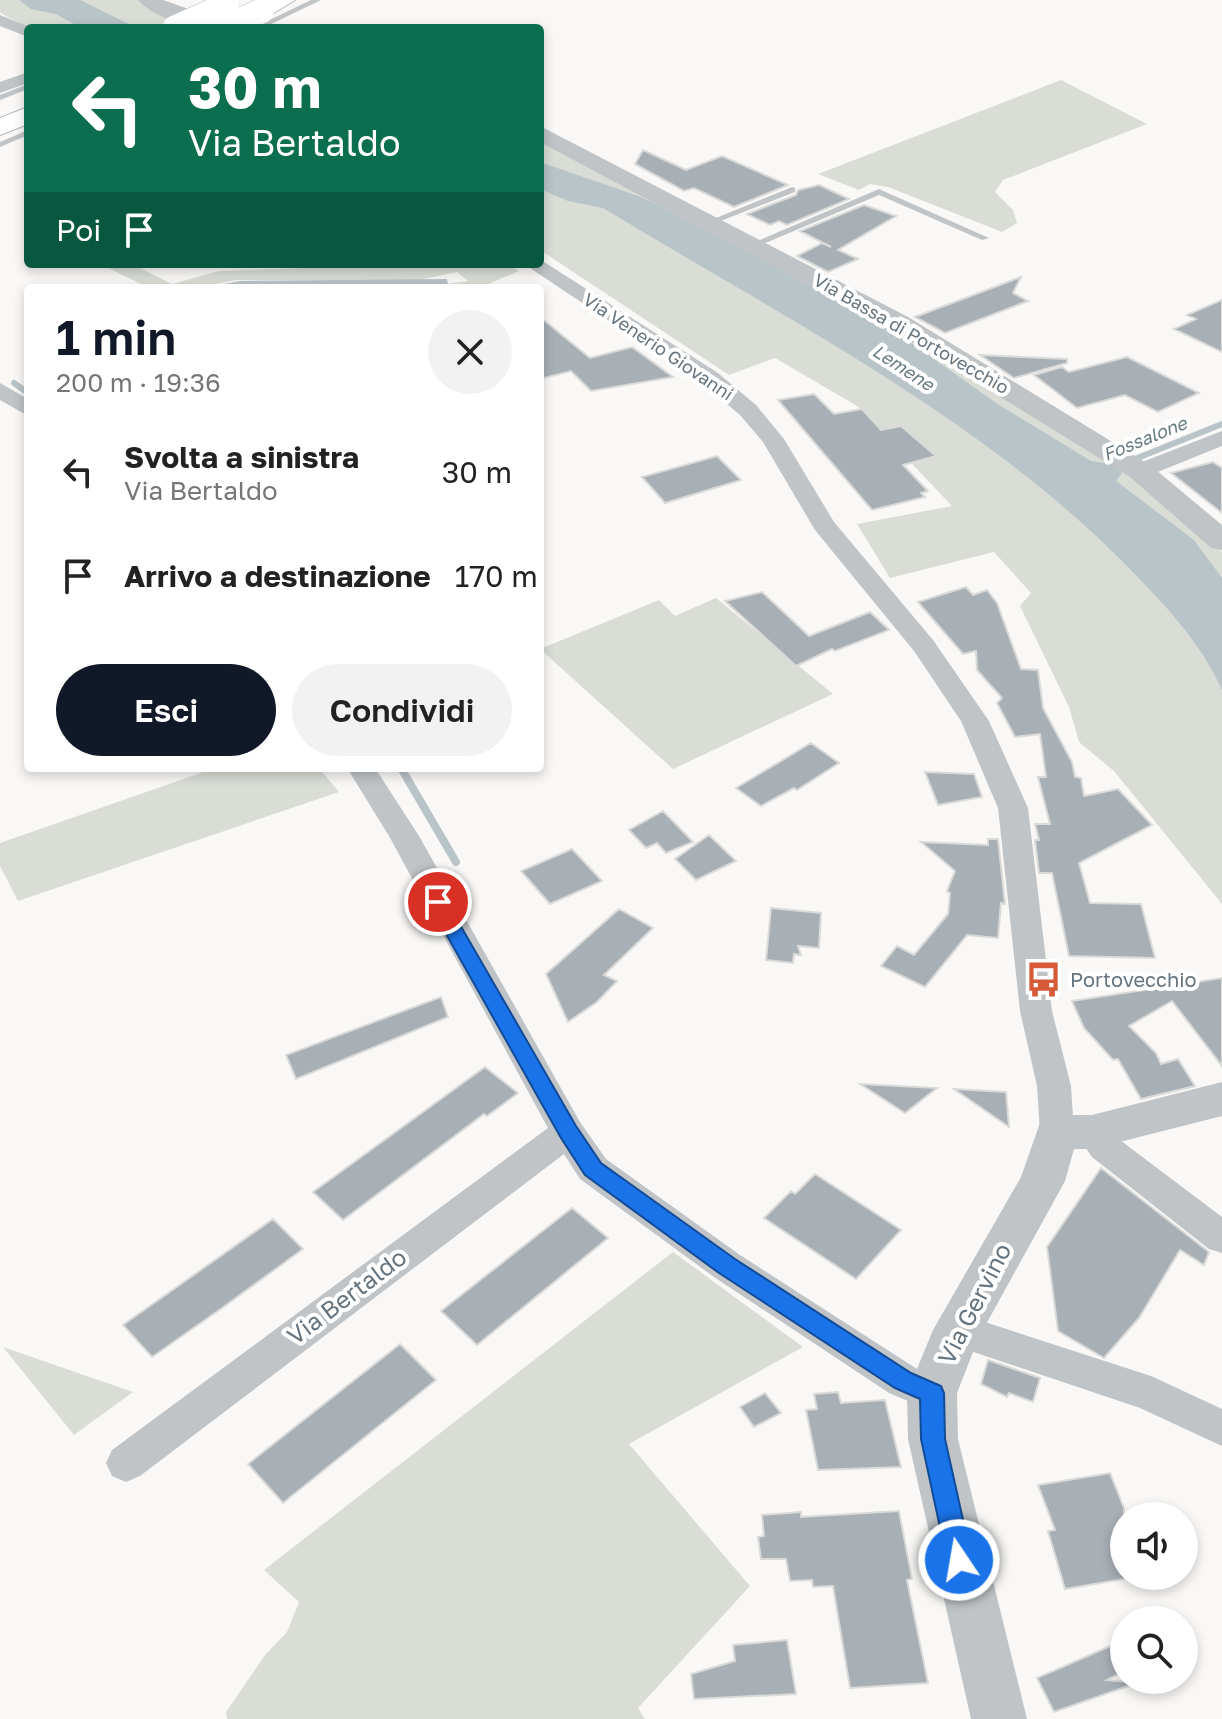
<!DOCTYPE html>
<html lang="it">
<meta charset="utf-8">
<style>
:root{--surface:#fff;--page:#f2f2f2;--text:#222;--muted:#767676;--accent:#111827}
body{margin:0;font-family:"Golos Text",sans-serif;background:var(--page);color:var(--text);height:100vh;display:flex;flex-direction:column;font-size:30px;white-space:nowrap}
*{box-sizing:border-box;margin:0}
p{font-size:26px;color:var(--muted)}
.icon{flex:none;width:44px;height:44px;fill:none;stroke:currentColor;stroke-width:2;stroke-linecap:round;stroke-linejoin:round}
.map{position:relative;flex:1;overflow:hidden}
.details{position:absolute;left:24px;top:284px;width:520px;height:488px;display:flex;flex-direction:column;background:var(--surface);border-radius:8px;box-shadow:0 4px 12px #0003}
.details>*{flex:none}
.hud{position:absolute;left:24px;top:24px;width:520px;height:244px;border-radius:8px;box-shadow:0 4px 12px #0003;background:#0b6e4f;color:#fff;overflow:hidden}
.fabs{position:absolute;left:1110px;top:1502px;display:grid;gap:16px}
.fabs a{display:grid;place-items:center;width:88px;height:88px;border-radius:50%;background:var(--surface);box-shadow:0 4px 12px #0003;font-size:40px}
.pin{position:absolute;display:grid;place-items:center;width:68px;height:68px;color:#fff;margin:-34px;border:4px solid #fff;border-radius:50%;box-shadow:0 2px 8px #0007}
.me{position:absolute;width:88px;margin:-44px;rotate:348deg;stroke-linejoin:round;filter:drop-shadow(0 0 6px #0008)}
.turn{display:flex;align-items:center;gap:28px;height:168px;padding:0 32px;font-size:36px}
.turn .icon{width:104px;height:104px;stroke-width:2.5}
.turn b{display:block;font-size:56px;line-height:68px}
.then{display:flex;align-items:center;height:76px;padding:0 32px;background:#0003;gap:16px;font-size:30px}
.round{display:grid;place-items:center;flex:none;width:84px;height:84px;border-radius:42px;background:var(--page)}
.summary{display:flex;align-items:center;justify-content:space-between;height:136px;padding:0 32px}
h1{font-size:48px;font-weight:600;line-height:60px;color:var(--accent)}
.cta{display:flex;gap:16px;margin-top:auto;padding:16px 32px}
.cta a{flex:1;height:92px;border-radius:48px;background:var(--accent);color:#fff;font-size:32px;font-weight:600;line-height:92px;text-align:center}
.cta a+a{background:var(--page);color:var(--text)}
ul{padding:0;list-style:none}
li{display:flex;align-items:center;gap:24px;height:104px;padding:0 32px}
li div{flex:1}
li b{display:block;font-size:30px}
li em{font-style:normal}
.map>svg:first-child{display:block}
</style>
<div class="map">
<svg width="1222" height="1719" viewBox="0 0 1222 1719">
<rect width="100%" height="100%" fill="#f9f8f6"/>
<!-- green -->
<path fill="#d9ddd6" d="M 0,0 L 150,0 L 216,28 L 29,28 L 0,13 Z
M 1061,80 L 1147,124 L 1003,180 L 995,192 L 1013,210 L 1017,223 L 1002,232 L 888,187 L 870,184 L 859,190 L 818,174 Z
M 540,137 L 917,337 L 1181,510 L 1222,552 L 1222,904 L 1114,771 L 1079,742 L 1069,707 L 1020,606 L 1031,593 L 994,552 L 890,578 L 857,524 L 952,506 L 857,406 L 775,358 L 729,375 L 540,250 Z
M 100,264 L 132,264 L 172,284 L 219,271 L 307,268 L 317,264 L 505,264 L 519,271 L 479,288 L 422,288 L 468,281 L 457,272 L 419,280 L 236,280 L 195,288 L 149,288 Z
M 716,598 L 833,694 L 673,769 L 540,649 L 659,600 L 675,616 Z
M 215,768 L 319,768 L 339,792 L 18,901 L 0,866 L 0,843 Z
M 673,1252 L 803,1347 L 629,1444 L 750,1586 L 638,1708 L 645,1719 L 227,1719 L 226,1712 L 265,1655 L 287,1632 L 299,1602 L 264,1570 Z
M 3,1347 L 133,1392 L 74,1435 Z"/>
<!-- water -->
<path fill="#b9c4c8" d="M 19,0 L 80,0 L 137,28 L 81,28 L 56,14 L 31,9 Z
M 540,162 L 641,197 L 677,214 L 890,328 L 999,405 L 1091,461 L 1111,464 L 1122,473 L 1116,481 L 1194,540 L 1222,578 L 1222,690 C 1201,642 1163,603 1127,566 C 978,415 782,317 603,208 L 568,201 L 540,189 Z
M 447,279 L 448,284 L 395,288 L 204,288 L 240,281 Z"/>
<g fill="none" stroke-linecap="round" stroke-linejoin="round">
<!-- stream-far1 -->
<path stroke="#b9c4c8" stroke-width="6" d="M 14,383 L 28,393
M 1130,461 L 1222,424"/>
<!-- stream -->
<path stroke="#b9c4c8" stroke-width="8" d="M 401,768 L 456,862"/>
</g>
<!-- building -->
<path fill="#a8afb5" stroke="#dadad9" stroke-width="2" d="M 643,150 L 686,170 L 722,156 L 788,185 L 734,207 L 694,188 L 684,191 L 635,164 Z
M 819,185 L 849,199 L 787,225 L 779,221 L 770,225 L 747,214 L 796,195 L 798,190 Z
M 864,205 L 896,216 L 838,250 L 858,259 L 828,272 L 797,256 L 822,243 L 831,247 L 800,231 Z
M 1021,277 L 1013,293 L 1028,301 L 945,333 L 915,317 Z
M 1222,300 L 1222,352 L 1174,329 L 1196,319 L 1187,315 Z
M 540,317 L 590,358 L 632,347 L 673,377 L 591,391 L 571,371 L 540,379 Z
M 980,355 L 1067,359 L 1067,363 L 1014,378 Z
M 1127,357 L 1199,393 L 1158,412 L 1125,395 L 1077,408 L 1034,375 L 1062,367 L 1069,372 Z
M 814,394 L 834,414 L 862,409 L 881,430 L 901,426 L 936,456 L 903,465 L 928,491 L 921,493 L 925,497 L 872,510 L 778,400 Z
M 717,456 L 741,480 L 665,503 L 642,477 Z
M 1213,462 L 1222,468 L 1222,513 L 1171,473 Z
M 966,587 L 973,595 L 987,590 L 997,603 L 1021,669 L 1038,670 L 1043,708 L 1072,762 L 1075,777 L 1081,778 L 1084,796 L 1118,789 L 1152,825 L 1079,863 L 1090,903 L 1141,904 L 1155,958 L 1069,956 L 1052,873 L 1039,873 L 1035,840 L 1039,840 L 1035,824 L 1050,824 L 1038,777 L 1046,777 L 1040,734 L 1015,737 L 997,703 L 1002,698 L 977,670 L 976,651 L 963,654 L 918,602 Z
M 762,592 L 809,636 L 870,612 L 889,630 L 835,651 L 832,649 L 796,666 L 725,601 Z
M 811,743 L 839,763 L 797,790 L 794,788 L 761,806 L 736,788 Z
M 925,772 L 974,774 L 982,797 L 938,805 Z
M 663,811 L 693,842 L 666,853 L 657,843 L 646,848 L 629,830 Z
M 709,835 L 736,861 L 696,880 L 675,859 Z
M 988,839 L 998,839 L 1005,904 L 1001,903 L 998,938 L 967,935 L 925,987 L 881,966 L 897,946 L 914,955 L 948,914 L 950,893 L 947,891 L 955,871 L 921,842 L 988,845 Z
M 572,849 L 602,881 L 550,904 L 521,871 Z
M 771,908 L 821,913 L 819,948 L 798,946 L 801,955 L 794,954 L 793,963 L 766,960 Z
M 619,909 L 653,928 L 604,975 L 617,981 L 597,1002 L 568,1022 L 546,974 Z
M 1222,978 L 1222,1066 L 1172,1001 L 1129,1026 L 1156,1053 L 1161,1064 L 1178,1059 L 1195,1086 L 1141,1099 L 1118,1059 L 1113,1060 L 1084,1028 L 1072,1001 Z
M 441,997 L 448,1017 L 296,1079 L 286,1055 Z
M 485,1067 L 518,1093 L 487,1116 L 484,1114 L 343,1220 L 313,1192 Z
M 860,1084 L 937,1088 L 905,1113 Z
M 954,1089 L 1006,1092 L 1009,1127 Z
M 1101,1168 L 1209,1252 L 1204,1265 L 1180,1250 L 1139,1318 L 1104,1358 L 1058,1331 L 1047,1247 Z
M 815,1174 L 901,1230 L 856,1279 L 764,1218 L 791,1191 L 795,1194 Z
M 572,1208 L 608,1238 L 477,1345 L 441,1311 Z
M 273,1219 L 303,1249 L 222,1308 L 152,1357 L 123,1325 Z
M 400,1344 L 436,1380 L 283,1503 L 248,1464 Z
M 988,1360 L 1040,1378 L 1033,1402 L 1009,1393 L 1007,1397 L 981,1384 Z
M 838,1392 L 841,1403 L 885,1400 L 901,1467 L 818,1470 L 806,1410 L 817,1409 L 814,1394 Z
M 765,1393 L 781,1413 L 754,1427 L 740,1407 Z
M 1110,1473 L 1124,1508 L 1124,1579 L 1065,1589 L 1048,1531 L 1055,1530 L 1038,1485 Z
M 899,1511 L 912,1579 L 907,1580 L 928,1683 L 850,1688 L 833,1586 L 813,1587 L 812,1580 L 790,1581 L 786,1559 L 761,1559 L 758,1537 L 764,1536 L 762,1515 L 801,1512 L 801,1517 Z
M 787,1640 L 796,1694 L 694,1699 L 691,1674 L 735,1661 L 733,1645 Z
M 1115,1644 L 1124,1658 L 1124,1671 L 1107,1680 L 1137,1683 L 1054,1712 L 1037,1678 Z"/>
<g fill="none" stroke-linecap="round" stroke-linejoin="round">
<defs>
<path id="motorway" d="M 266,0 L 295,0 L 269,16 L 253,16 L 250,11 Z
M 28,107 L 28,124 L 0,135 L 0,118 Z"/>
</defs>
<!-- motorway casing -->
<use href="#motorway" stroke="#b3b7ba" stroke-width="2"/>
<!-- service -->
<path fill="#c0c4c7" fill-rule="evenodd" d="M 311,0 L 321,0 L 263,28 L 253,28 Z
M 28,84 L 28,89 L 0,100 L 0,95 Z
M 28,130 L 28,135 L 0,147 L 0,142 Z
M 792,187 L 795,188 L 795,192 L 713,224 L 706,222 Z
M 879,189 L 989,238 L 982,240 L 879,195 L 756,247 L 748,245 Z"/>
<!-- minor -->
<path fill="#c0c4c7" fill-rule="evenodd" d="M 0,15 L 32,28 L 28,28 L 28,37 L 0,26 Z
M 28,72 L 28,83 L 0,93 L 0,82 Z
M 541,260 L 718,373 L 756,405 L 784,439 L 834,522 L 933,640 L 989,721 L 1028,808 L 1052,1011 L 1071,1086 L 1074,1132 L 1069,1142 L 1057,1146 L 1045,1142 L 1040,1132 L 1037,1086 L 1020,1011 L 998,808 L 961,721 L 914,651 L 815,530 L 763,442 L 740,415 L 702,383 L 524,264 L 540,264 Z
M 0,383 L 28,399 L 28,416 L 0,400 Z
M 1222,431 L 1222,446 L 1148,476 L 1140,478 L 1128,471 L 1132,466 Z
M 347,768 L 375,768 L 419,836 L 580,1122 L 606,1159 L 740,1255 L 917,1369 L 946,1381 L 952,1393 L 946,1405 L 932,1411 L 889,1393 L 714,1277 L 580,1179 L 564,1154 L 140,1476 L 126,1482 L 112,1476 L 106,1463 L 112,1450 L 548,1128 L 389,836 Z
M 1092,1118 L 1104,1122 L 1116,1137 L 1222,1217 L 1222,1253 L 1209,1249 L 1092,1157 L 1075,1132 L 1080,1122 Z
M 957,1313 L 1151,1376 L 1222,1409 L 1222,1446 L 1140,1408 L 944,1342 L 938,1330 L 944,1318 Z"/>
<!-- tertiary -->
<path fill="#c0c4c7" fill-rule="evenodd" d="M 138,0 L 163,0 L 232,24 L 235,28 C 205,28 159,24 138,0 Z
M 540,126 L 908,317 L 1150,465 L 1222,525 L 1222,550 L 1211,548 L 1130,477 L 890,329 L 540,142 Z
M 1222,1082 L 1222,1116 L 1092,1149 L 1074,1149 L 1065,1181 L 979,1337 L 957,1393 L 958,1439 L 1027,1719 L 971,1719 L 908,1439 L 907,1393 L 933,1330 L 1021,1177 L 1041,1120 L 1057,1115 L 1092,1115 Z"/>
<!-- motorway -->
<use href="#motorway" fill="#fff" fill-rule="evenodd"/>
<defs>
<path id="motorway-bridge" d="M 175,28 L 226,5
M 223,28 L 261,11"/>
</defs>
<!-- motorway-bridge casing -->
<use href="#motorway-bridge" stroke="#b3b7ba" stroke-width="26" stroke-linecap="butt"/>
<!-- motorway-bridge -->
<use href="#motorway-bridge" stroke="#fff" stroke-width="25"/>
</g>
<!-- route -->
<path fill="#1a73e8" stroke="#114b97" stroke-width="2" d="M 438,895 L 444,897 L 576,1126 L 601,1163 L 735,1259 L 911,1373 L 941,1386 L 944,1393 L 945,1439 L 972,1560 L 968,1569 L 959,1573 L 950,1569 L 947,1560 L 921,1439 L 920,1399 L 895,1388 L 719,1273 L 585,1175 L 561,1138 L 428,902 Z"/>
<!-- icons -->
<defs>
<symbol id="bus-bare" viewBox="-9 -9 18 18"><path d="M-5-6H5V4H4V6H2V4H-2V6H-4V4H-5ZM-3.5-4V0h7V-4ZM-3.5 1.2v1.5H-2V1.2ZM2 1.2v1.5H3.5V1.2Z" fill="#d75a38" stroke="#fff" stroke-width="2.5" paint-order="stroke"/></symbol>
</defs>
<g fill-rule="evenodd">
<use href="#bus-bare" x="1018" y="954" width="51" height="51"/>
</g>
<g text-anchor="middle" stroke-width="8" stroke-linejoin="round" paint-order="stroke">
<!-- far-street labels -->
<g font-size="18" fill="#66747f" stroke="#fff">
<text transform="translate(911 334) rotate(30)" y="6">Via Bassa di Portovecchio</text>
<text transform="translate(658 347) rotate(34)" y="6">Via Venerio Giovanni</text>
</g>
<!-- far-water labels -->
<g font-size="18" font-style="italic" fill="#667a80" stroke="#fff">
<text transform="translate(903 368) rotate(33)" y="6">Lemene</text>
<text transform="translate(1145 439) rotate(-22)" y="6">Fossalone</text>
</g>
<!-- poi labels -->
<g font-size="20" fill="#66747f" stroke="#fff" text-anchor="start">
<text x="1070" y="987">Portovecchio</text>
</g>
<!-- near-street labels -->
<g font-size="24" fill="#66747f" stroke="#fff">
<text transform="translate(347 1297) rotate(-37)" y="8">Via Bertaldo</text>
<text transform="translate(975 1304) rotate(-63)" y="8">Via Gervino</text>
</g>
</g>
</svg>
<div class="fabs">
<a><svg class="icon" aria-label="sound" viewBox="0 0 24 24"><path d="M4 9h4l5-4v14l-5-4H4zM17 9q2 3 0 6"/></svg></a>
<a><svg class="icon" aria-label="search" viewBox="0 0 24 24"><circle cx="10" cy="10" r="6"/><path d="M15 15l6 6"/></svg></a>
</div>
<div class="pin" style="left:438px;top:902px;background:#d93025"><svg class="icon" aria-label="arrive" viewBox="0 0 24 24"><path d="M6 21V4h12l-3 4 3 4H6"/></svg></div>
<svg class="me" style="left:959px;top:1560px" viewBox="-20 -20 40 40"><circle r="17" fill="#1a73e8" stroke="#fff" stroke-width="3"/><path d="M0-11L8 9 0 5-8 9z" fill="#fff"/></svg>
<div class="hud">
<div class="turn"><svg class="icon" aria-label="left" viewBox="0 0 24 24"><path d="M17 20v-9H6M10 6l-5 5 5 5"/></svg><div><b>30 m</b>Via Bertaldo</div></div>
<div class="then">Poi<svg class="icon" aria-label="arrive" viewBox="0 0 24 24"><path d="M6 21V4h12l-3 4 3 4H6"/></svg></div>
</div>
<section class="details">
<div class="summary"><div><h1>1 min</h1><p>200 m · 19:36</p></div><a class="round"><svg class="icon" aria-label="close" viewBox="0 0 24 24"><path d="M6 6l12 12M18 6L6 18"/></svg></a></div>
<ul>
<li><svg class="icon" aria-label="left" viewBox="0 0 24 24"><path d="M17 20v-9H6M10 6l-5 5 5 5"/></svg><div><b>Svolta a sinistra</b><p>Via Bertaldo</p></div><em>30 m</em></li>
<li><svg class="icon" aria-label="arrive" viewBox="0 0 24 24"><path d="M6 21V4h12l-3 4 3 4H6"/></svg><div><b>Arrivo a destinazione</b></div><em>170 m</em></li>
</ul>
<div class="cta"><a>Esci</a><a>Condividi</a></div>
</section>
</div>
